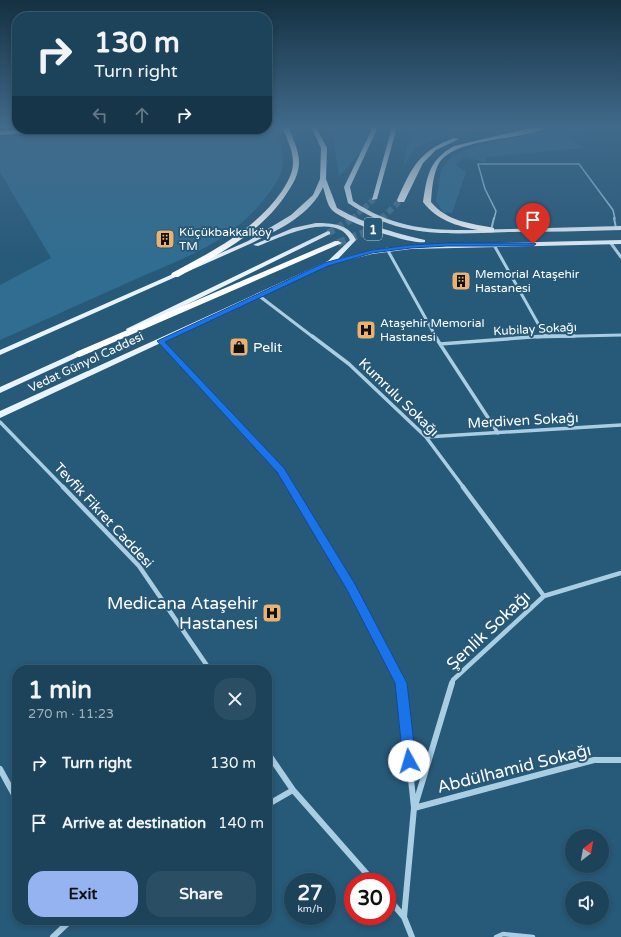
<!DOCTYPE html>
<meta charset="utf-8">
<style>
:root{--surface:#1d435a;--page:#2a4e63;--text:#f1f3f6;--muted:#a0b0bb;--line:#3b5c70;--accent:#95b2f1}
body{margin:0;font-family:"Varela Round",sans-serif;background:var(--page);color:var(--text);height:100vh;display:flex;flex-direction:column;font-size:15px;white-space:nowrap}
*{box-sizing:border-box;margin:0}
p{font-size:13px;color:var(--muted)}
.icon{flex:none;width:22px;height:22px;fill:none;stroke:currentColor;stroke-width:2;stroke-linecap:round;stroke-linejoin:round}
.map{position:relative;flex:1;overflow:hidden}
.sheet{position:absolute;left:12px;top:665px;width:260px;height:260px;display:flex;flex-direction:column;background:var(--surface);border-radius:16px;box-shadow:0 2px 6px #0003,0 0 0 1px var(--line)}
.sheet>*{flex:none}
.hud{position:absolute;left:12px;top:12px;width:260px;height:122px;border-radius:16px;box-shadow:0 2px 6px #0003,0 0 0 1px var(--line);background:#1d435a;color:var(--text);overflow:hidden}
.needle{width:26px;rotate:31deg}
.fabs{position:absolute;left:565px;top:829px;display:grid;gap:8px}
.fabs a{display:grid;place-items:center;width:44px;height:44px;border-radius:50%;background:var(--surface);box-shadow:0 2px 6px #0003,0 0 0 1px var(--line);font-size:20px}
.speed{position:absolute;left:284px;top:873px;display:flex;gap:8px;font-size:20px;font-weight:700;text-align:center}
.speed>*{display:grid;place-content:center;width:52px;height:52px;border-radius:50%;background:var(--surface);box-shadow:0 2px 6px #0003,0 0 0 1px var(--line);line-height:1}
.speed small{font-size:10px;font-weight:400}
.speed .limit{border:6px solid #d22;background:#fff;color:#111}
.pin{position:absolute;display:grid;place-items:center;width:34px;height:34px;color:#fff;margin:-41px -17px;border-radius:50% 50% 50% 0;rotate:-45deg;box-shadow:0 0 4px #0007}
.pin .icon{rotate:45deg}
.me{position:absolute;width:44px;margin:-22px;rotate:354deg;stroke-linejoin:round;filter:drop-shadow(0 0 3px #0008)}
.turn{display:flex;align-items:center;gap:14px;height:84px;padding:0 16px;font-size:18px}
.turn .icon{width:52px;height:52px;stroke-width:2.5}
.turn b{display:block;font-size:28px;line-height:34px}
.lanes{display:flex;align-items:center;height:38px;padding:0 16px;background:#0003;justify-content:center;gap:20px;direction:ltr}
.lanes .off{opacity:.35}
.round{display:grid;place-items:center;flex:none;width:42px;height:42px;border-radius:16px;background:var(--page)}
.head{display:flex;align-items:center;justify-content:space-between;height:68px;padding:0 16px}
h1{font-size:24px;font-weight:800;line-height:30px}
.primary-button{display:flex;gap:8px;margin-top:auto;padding:8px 16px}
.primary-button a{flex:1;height:46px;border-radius:16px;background:var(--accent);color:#111;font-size:16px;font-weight:800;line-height:46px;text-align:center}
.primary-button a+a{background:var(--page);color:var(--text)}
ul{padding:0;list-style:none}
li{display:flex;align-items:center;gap:12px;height:60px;padding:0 16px}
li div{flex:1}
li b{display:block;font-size:15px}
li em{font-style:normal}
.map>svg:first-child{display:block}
</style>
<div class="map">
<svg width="621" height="937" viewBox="0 0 621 937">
<rect width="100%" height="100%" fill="#275978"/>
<!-- green -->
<path fill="#316d90" d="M 267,127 L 274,127 C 279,141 285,154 282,169 C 279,180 272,189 266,197 C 227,247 179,259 125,284 C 83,303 42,321 0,340 L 0,285 L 51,258 L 0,172 L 0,138 L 129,129 L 267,129 Z
M 329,127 L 370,127 L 364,148 L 339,177 L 334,142 Z
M 413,127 L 497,127 L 448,136 L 414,148 L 404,166 L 406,151 Z
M 566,127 L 600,127 L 602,129 L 571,136 L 582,148 L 486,157 L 485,162 L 465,157 L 456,165 L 466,172 L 452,213 L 443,212 L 436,201 L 441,170 L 453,155 L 479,145 Z"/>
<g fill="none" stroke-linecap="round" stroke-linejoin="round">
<!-- primary-tunnel-far1 -->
<path stroke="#47728c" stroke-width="5.5" stroke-dasharray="5.5 2.5" stroke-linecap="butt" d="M 352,219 L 374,199"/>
<!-- primary-tunnel -->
<path stroke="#47728c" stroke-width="7" stroke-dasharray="7 3.5" stroke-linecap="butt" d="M 328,233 L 354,218"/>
<!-- motorway-tunnel-far1 -->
<path stroke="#47728c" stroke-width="6" stroke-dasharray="6 3.5" stroke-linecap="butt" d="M 381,219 L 401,200"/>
<!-- motorway-tunnel -->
<path stroke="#47728c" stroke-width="8" stroke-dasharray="8 4" stroke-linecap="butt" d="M 338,243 L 364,233 L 383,218"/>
<!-- service-far2 -->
<path stroke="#a9cde3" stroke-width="1.5" d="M 494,219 L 496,211 L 485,189 L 478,164 L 579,164 L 613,210 L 615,219"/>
<!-- service-far1 -->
<path stroke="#a9cde3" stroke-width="2" d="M 614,218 L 616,228
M 491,230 L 494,218"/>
<!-- service -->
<path stroke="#a9cde3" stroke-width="4.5" d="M 496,937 L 503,934 L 533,937"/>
<!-- minor-far3 -->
<path stroke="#a9cde3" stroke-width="3" d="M 610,242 L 621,257
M 494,245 L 545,336
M 387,249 L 436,337
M 258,295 L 313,337
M 537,337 L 621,335"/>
<!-- minor-far2 -->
<path stroke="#a9cde3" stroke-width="3.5" d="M 312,336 L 349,364 L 426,437 L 464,488
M 435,336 L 440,344 L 545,336 L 574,336
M 160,341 L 281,470 L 292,488
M 440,344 L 498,433
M 0,422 L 64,488
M 426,437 L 621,425"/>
<!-- minor-far1 -->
<path stroke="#a9cde3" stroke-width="4.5" d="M 63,487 L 139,566 L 210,670
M 291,487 L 351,587 L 401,684
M 463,487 L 544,596
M 452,684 L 453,680 L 544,596 L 621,573"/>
<!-- minor -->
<path stroke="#a9cde3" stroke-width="6" d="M 401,683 L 414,808 L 404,917
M 267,752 L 293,790 L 374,882
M 0,769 L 17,800
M 267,805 L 293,790
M 415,806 L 452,683
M 414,808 L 594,760 L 621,760
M 387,897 L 404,917 L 412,937
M 53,937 L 71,920"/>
<!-- primary -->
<path fill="#e8f3fc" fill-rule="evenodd" d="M 311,127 L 316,127 L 327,148 L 326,179 L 337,208 C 368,225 390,232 425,240 L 425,242 C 410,245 342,221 332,210 C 327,205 325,193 323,187 C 311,215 278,230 252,243 L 0,355 L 0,350 L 248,241 L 291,215 L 313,195 L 320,179 L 321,148 Z
M 373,127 L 378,127 L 350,187 L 353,201 C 405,236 451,230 511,229 C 548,228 584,227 621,226 L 621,230 C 584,231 546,232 509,232 C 447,234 401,239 348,203 L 344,187 Z
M 392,127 L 397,127 L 377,199 L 372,200 Z
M 316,223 C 332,223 349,224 356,240 L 338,259 L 372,250 L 411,245 L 621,240 L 621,244 L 411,249 L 372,254 L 328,265 L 0,418 L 0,411 L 328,261 L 350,240 C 336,210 278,238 258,246 L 253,245 L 293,228 Z
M 328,231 L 330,232 L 330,234 L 133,331 L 127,331 L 126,329 Z
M 86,348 L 92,348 L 93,350 L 0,393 L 0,387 Z"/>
<!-- motorway -->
<path fill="#fff" fill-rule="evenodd" d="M 282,127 L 288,127 C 293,139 299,150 299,162 C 299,174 293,184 287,193 C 261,233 219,254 178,277 L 172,277 L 171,275 L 172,273 C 213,251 255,230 282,191 C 287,183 293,173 293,163 C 293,150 287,139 282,127 Z
M 535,127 L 548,127 C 521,141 456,137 439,163 C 433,174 432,189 431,202 C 448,222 470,223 494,228 L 494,232 C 489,233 483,231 478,230 C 456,226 437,220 423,202 C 427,176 429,160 454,146 Z
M 30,129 L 56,129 L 53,131 L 0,135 L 0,131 Z
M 454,138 L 459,139 L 436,150 L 423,163 L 405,200 L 404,202 L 398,202 L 397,200 C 412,167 419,151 454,138 Z
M 335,241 L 338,241 L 342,243 L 82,356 L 79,357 L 74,354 L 76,352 Z"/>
</g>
<!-- sky -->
<linearGradient id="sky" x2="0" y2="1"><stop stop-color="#153142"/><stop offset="0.49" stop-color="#416a8b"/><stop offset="1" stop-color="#416a8b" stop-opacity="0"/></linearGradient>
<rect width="621" height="259" fill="url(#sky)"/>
<!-- route -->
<path fill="#1a73e8" stroke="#114b97" d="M 447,243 L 533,243 L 536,244 L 533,246 L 447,246 L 411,248 L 372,253 L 328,266 L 165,342 L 284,468 L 355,584 L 407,683 L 416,761 L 414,766 L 409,767 L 405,766 L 403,761 L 395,683 L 347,590 L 277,472 L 157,341 L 324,263 L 372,250 L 411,245 Z"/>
<!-- icons -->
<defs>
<symbol id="building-square" viewBox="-11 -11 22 22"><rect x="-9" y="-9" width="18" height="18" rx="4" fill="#ebb16f" stroke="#275978"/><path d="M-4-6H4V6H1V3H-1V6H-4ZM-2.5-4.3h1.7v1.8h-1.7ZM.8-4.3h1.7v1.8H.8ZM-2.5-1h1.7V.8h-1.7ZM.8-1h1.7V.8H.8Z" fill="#111"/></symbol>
<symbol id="hospital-square" viewBox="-11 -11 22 22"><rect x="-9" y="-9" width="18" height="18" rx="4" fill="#ebb16f" stroke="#275978"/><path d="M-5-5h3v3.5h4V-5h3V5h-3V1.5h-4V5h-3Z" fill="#111"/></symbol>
<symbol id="shop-square" viewBox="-11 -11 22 22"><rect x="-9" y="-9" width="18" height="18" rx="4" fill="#ebb16f" stroke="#275978"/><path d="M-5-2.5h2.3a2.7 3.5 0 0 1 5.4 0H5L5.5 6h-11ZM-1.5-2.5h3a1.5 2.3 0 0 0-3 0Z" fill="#111"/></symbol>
</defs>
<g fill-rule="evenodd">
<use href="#building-square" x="154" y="228" width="22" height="22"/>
<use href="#building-square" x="450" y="270" width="22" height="22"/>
<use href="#hospital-square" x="355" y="319" width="22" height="22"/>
<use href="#shop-square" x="228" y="336" width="22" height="22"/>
<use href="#hospital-square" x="261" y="602" width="22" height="22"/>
</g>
<g text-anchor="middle" stroke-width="4" stroke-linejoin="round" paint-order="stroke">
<!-- far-poi labels -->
<g font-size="12" fill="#fff" stroke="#275978" text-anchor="start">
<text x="179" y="236">Küçükbakkalköy<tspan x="179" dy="14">TM</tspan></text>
<text x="475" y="278">Memorial Ataşehir<tspan x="475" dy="14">Hastanesi</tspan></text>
<text x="380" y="327">Ataşehir Memorial<tspan x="380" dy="14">Hastanesi</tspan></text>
</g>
<!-- far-street labels -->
<g font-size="12" fill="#fff" stroke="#275978">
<text transform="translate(535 329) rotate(-3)" y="4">Kubilay Sokağı</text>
<text transform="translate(86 362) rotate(-25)" y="4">Vedat Günyol Caddesi</text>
</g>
<!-- shield labels -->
<rect fill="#275978" stroke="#becdd6" stroke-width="1" x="364" y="218" width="18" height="22" rx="3"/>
<g font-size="13" font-weight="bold" fill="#fff">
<text x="373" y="234">1</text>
</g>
<!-- poi labels -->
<g font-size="14" fill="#fff" stroke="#275978" text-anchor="start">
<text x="253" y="352">Pelit</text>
</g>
<!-- street labels -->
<g font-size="14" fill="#fff" stroke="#275978">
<text transform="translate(399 397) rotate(44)" y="5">Kumrulu Sokağı</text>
<text transform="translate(523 420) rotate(-3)" y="5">Merdiven Sokağı</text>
<text transform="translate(104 515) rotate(47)" y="5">Tevfik Fikret Caddesi</text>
</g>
<!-- near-poi labels -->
<g font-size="17" fill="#fff" stroke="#275978" text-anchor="end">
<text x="258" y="609">Medicana Ataşehir<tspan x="258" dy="20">Hastanesi</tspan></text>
</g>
<!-- near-street labels -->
<g font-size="17" fill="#fff" stroke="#275978">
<text transform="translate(488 630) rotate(-43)" y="6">Şenlik Sokağı</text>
<text transform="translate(514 768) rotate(-14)" y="6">Abdülhamid Sokağı</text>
</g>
</g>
</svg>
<div class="fabs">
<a><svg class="needle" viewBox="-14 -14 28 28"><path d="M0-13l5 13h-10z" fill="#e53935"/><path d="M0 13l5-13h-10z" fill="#a0b0bb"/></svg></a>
<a><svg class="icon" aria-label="sound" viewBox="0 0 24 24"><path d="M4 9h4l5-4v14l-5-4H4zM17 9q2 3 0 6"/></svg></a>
</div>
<div class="speed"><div>27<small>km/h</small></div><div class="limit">30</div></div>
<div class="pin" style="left:533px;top:244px;background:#d93025"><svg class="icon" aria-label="arrive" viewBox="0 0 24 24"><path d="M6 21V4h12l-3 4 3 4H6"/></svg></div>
<svg class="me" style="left:409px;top:761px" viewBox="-20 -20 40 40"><circle r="19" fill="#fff"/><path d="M0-13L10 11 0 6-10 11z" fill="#1a73e8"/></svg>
<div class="hud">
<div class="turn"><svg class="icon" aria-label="right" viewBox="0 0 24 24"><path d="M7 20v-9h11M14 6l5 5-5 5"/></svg><div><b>130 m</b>Turn right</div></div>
<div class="lanes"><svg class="icon off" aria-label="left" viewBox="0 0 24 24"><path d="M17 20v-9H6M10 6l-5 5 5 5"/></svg><svg class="icon off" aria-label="ahead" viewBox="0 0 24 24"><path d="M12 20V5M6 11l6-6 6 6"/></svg><svg class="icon" aria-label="right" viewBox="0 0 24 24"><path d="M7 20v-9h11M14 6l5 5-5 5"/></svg></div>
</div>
<section class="sheet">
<div class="head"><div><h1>1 min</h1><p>270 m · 11:23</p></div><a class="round"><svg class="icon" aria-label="close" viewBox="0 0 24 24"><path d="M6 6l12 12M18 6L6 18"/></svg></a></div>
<ul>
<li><svg class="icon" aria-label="right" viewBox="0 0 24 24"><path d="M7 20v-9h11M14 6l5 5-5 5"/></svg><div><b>Turn right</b></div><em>130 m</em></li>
<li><svg class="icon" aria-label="arrive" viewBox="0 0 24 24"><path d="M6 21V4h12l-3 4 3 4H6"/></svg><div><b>Arrive at destination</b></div><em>140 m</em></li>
</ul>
<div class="primary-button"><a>Exit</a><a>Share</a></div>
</section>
</div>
